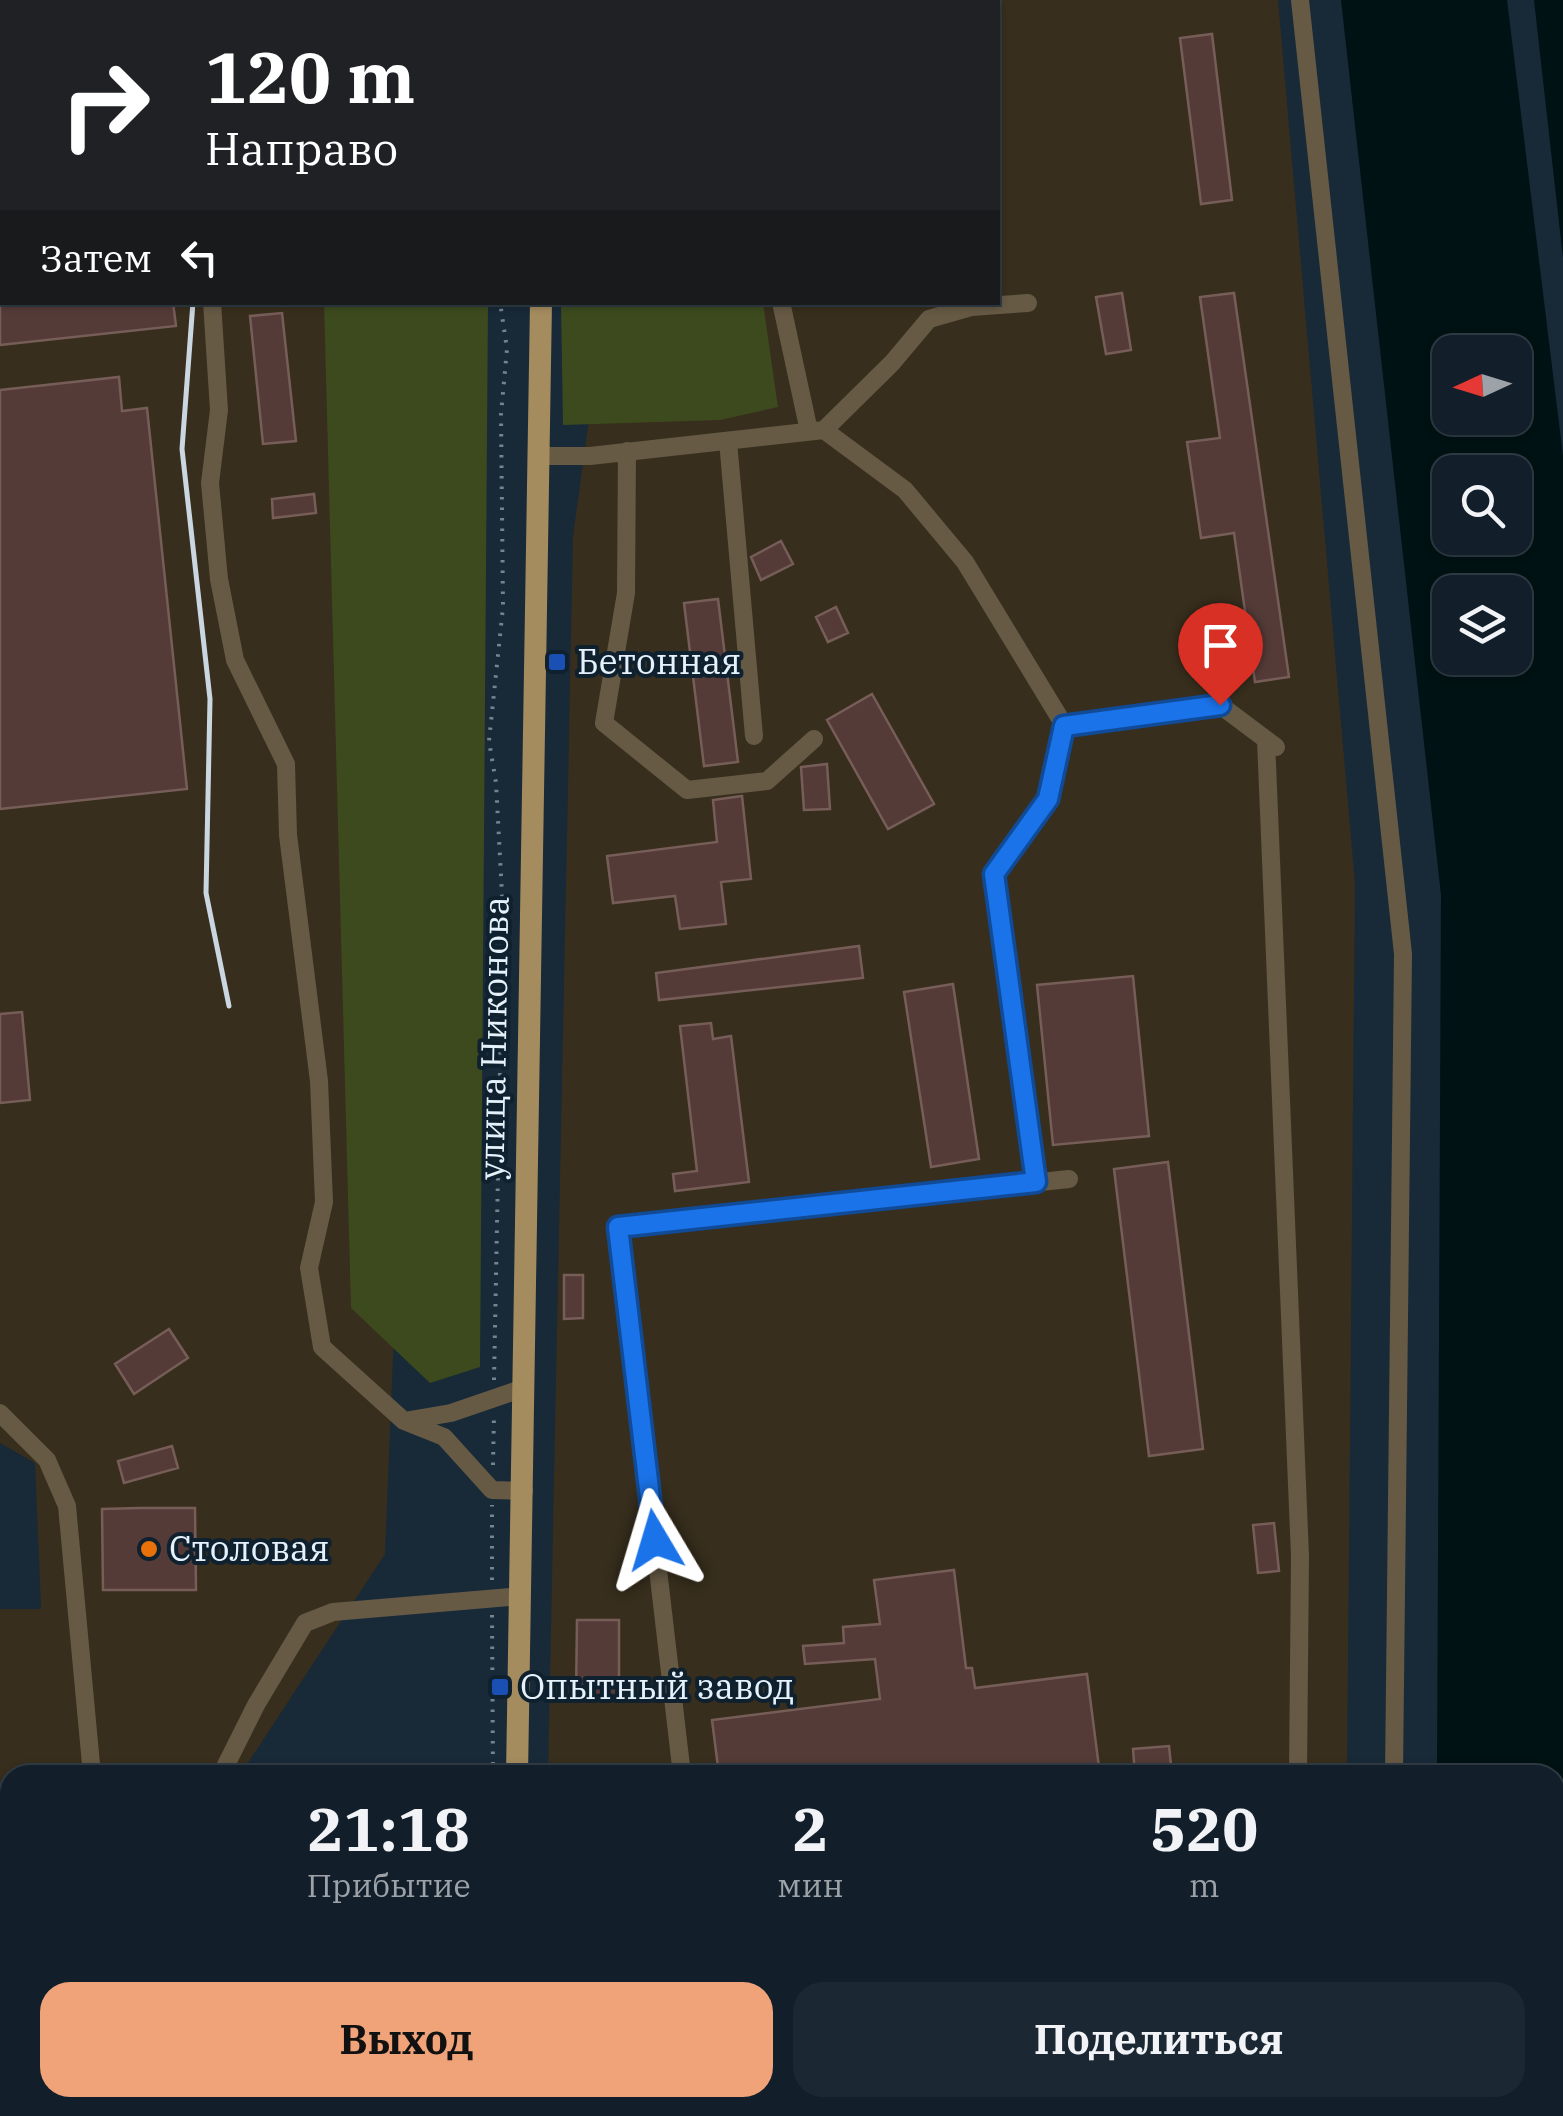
<!DOCTYPE html>
<html lang="ru">
<meta charset="utf-8">
<style>
:root{--surface:#121f2a;--page:#1b2732;--text:#f1f3f6;--muted:#9ca2a8;--line:#313d47;--accent:#f0a279}
body{margin:0;font-family:"IBM Plex Serif",serif;background:var(--page);color:var(--text);height:100vh;display:flex;flex-direction:column;font-size:38px;white-space:nowrap}
*{box-sizing:border-box;margin:0}
p{font-size:32px;color:var(--muted)}
.icon{flex:none;width:55px;height:55px;fill:none;stroke:currentColor;stroke-width:2;stroke-linecap:round;stroke-linejoin:round}
.map{position:relative;flex:1;overflow:hidden}
.side{position:absolute;left:0px;top:1765px;width:1565px;height:352px;display:flex;flex-direction:column;background:var(--surface);border-radius:30px 30px 0 0;box-shadow:0 2px 8px #0004,0 0 0 2px var(--line)}
.side>*{flex:none}
.banner{position:absolute;left:0px;top:0px;width:1000px;height:305px;box-shadow:0 2px 8px #0004,0 0 0 2px var(--line);background:#202124;color:#fff;overflow:hidden}
.needle{width:65px;rotate:266deg}
.buttons{position:absolute;left:1432px;top:335px;display:grid;gap:20px}
.buttons a{display:grid;place-items:center;width:100px;height:100px;border-radius:20px;background:var(--surface);box-shadow:0 2px 8px #0004,0 0 0 2px var(--line);font-size:50px}
.pin{position:absolute;display:grid;place-items:center;width:85px;height:85px;color:#fff;margin:-102px -42px;border-radius:50% 50% 50% 0;rotate:-45deg;box-shadow:0 0 10px #0007}
.pin .icon{rotate:45deg}
.me{position:absolute;width:110px;margin:-55px;rotate:353deg;stroke-linejoin:round;filter:drop-shadow(0 0 8px #0008)}
.turn{display:flex;align-items:center;gap:35px;height:210px;padding:0 40px;font-size:45px}
.turn .icon{width:130px;height:130px;stroke-width:2.5}
.turn b{display:block;font-size:70px;line-height:85px}
.then{display:flex;align-items:center;height:95px;padding:0 40px;background:#0003;gap:20px;font-size:38px}
.eta{display:flex;justify-content:space-evenly;align-items:center;height:170px;text-align:center}
.eta b{font-size:60px;font-weight:700;line-height:70px}
.action{display:flex;gap:20px;margin-top:auto;padding:20px 40px}
.action a{flex:1;height:115px;border-radius:30px;background:var(--accent);color:#111;font-size:40px;font-weight:700;line-height:115px;text-align:center}
.action a+a{background:var(--page);color:var(--text)}
.map>svg:first-child{display:block}
</style>
<div class="map">
<svg width="1563" height="2116" viewBox="0 0 1563 2116">
<rect width="100%" height="100%" fill="#182938"/>
<!-- industrial -->
<path fill="#372e1d" d="M 0,0 L 448,0 L 2,2 L 2,302 L 436,303 L 385,1554 L 240,1775 L 10,1775 L 10,1880 L 0,1881 L 0,1609 L 41,1609 L 35,1463 L 0,1443 Z
M 646,0 L 1278,0 L 1355,883 L 1347,1775 L 548,1775 L 573,536 L 605,303 L 998,302 L 998,2 Z
M 541,2108 L 1344,2108 L 1344,2116 L 541,2116 Z"/>
<!-- green -->
<path fill="#3d4a1e" d="M 324,303 L 488,303 L 480,1367 L 430,1383 L 351,1308 Z
M 561,303 L 763,303 L 778,407 L 720,420 L 563,425 Z
M 10,2088 L 10,2108 L 189,2108 L 189,2116 L 0,2116 L 0,2105 Z"/>
<!-- water -->
<path fill="#001213" fill-rule="evenodd" d="M 1341,0 L 1507,0 L 1563,456 L 1563,2116 L 1435,2116 L 1435,2108 L 1555,2108 L 1555,1775 L 1437,1775 L 1441,895 ZM 1450,352 L 1515,352 L 1515,418 L 1450,418 ZM 1450,472 L 1515,472 L 1515,538 L 1450,538 ZM 1450,592 L 1515,592 L 1515,658 L 1450,658 Z
M 1534,0 L 1563,0 L 1563,258 Z"/>
<!-- building -->
<path fill="#543b38" stroke="#775d58" stroke-width="2.5" d="M 1212,34 L 1232,200 L 1201,204 L 1180,38 Z
M 1122,293 L 1131,350 L 1106,354 L 1096,297 Z
M 1234,293 L 1289,677 L 1255,682 L 1234,533 L 1201,538 L 1187,442 L 1220,438 L 1200,297 Z
M 0,302 L 173,302 L 176,326 L 0,345 Z
M 282,313 L 296,441 L 263,444 L 250,316 Z
M 119,377 L 122,411 L 147,408 L 187,789 L 0,809 L 0,390 Z
M 314,494 L 316,513 L 273,518 L 272,499 Z
M 781,541 L 793,564 L 761,580 L 751,557 Z
M 718,599 L 738,762 L 704,766 L 684,603 Z
M 836,607 L 848,633 L 828,642 L 816,617 Z
M 872,694 L 934,804 L 888,829 L 827,720 Z
M 827,764 L 830,809 L 804,810 L 801,767 Z
M 742,796 L 751,879 L 721,882 L 726,924 L 680,929 L 675,896 L 613,903 L 607,856 L 717,842 L 713,800 Z
M 859,946 L 863,978 L 659,1000 L 656,973 Z
M 1133,976 L 1149,1136 L 1053,1145 L 1037,985 Z
M 953,984 L 979,1159 L 931,1167 L 904,992 Z
M 22,1012 L 30,1100 L 0,1103 L 0,1014 Z
M 711,1023 L 713,1039 L 731,1036 L 749,1182 L 675,1191 L 673,1174 L 697,1171 L 680,1026 Z
M 1168,1162 L 1203,1449 L 1149,1456 L 1114,1169 Z
M 564,1275 L 583,1275 L 583,1318 L 564,1319 Z
M 169,1329 L 188,1358 L 134,1394 L 115,1364 Z
M 172,1446 L 178,1468 L 124,1483 L 118,1461 Z
M 140,1508 L 195,1508 L 196,1590 L 103,1590 L 102,1509 Z
M 1274,1523 L 1279,1571 L 1258,1573 L 1253,1525 Z
M 954,1570 L 966,1668 L 972,1668 L 975,1688 L 1087,1674 L 1100,1775 L 719,1775 L 712,1720 L 880,1699 L 875,1659 L 805,1664 L 803,1646 L 844,1643 L 843,1627 L 880,1624 L 874,1580 Z
M 577,1620 L 619,1620 L 619,1696 L 576,1696 Z
M 1169,1746 L 1172,1775 L 1135,1775 L 1133,1749 Z"/>
<g fill="none" stroke-linecap="round" stroke-linejoin="round">
<!-- path -->
<path stroke="#758490" stroke-width="4" stroke-dasharray="2.5 8" stroke-linecap="butt" d="M 497,0 L 497,2
M 494,1380 L 503,913 L 496,783 L 489,741 L 503,607 L 501,414 L 507,349 L 500,302
M 493,1465 L 494,1415
M 492,1580 L 492,1505
M 492,1615 L 493,1775
M 0,1965 L 10,1965
M 118,2108 L 120,2116"/>
<!-- minor -->
<path stroke="#665a45" stroke-width="18" d="M 190,0 L 190,2
M 1300,0 L 1403,954 L 1394,1775
M 212,302 L 219,410 L 210,483 L 219,579 L 235,660 L 286,764 L 288,835 L 319,1081 L 324,1202 L 309,1268 L 322,1347 L 404,1421 L 444,1437 L 492,1490 L 524,1491
M 781,302 L 809,431
M 824,430 L 892,363 L 929,319 L 971,307 L 1028,303
M 728,441 L 754,736
M 627,451 L 626,593 L 604,723 L 687,790 L 767,781 L 814,739
M 539,456 L 590,456 L 824,430 L 905,490 L 965,562 L 1064,725 L 1220,705 L 1276,747
M 1266,740 L 1300,1556 L 1298,1775
M 1036,1182 L 993,873 L 1048,799 L 1064,725
M 0,1413 L 47,1460 L 67,1506 L 92,1775
M 404,1421 L 451,1413 L 524,1388
M 221,1775 L 256,1705 L 305,1623 L 333,1612 L 521,1596
M 682,1775 L 618,1227 L 1069,1179
M 721,2108 L 722,2116
M 1295,2116 L 1295,2108
M 1394,2116 L 1394,2108"/>
<!-- major -->
<path stroke="#a48c5f" stroke-width="22" d="M 545,2 L 545,0
M 517,1775 L 541,302
M 0,1932 L 10,1933
M 507,2108 L 511,2116"/>
<!-- rail -->
<path stroke="#cad7e1" stroke-width="5" d="M 151,0 L 152,2
M 193,302 L 182,449 L 210,699 L 206,893 L 229,1006"/>
</g>
<g fill="none" stroke-linecap="round" stroke-linejoin="round">
<defs>
<path id="route" d="M 655,1540 L 618,1227 L 1036,1182 L 994,874 L 1048,799 L 1064,726 L 1220,705"/>
</defs>
<!-- route casing -->
<use href="#route" stroke="#114b97" stroke-width="25"/>
<!-- route -->
<use href="#route" stroke="#1a73e8" stroke-width="18"/>
</g>
<!-- markers -->
<g fill="#1a4fb4" stroke="#0f202e" stroke-width="4">
<rect x="547" y="652" width="20" height="20" rx="5"/>
<rect x="490" y="1677" width="20" height="20" rx="5"/>
</g>
<circle fill="#e8710a" stroke="#0f202e" stroke-width="4" cx="149" cy="1549" r="10"/>
<g text-anchor="middle" stroke-width="8" stroke-linejoin="round" paint-order="stroke">
<!-- poi labels -->
<g font-size="35" fill="#e6f2fb" stroke="#0f202e" text-anchor="start">
<text x="577" y="674">Бетонная</text>
<text x="169" y="1561">Столовая</text>
<text x="520" y="1699">Опытный завод</text>
</g>
<!-- street labels -->
<g font-size="35" fill="#e6f2fb" stroke="#0f202e">
<text transform="translate(494 1038) rotate(-89)" y="12">улица Никонова</text>
</g>
</g>
</svg>
<div class="buttons">
<a><svg class="needle" viewBox="-14 -14 28 28"><path d="M0-13l5 13h-10z" fill="#e53935"/><path d="M0 13l5-13h-10z" fill="#9ca2a8"/></svg></a>
<a><svg class="icon" aria-label="search" viewBox="0 0 24 24"><circle cx="10" cy="10" r="6"/><path d="M15 15l6 6"/></svg></a>
<a><svg class="icon" aria-label="layers" viewBox="0 0 24 24"><path d="M12 4l9 5-9 5-9-5zM3 14l9 5 9-5"/></svg></a>
</div>
<div class="pin" style="left:1220px;top:705px;background:#d93025"><svg class="icon" aria-label="arrive" viewBox="0 0 24 24"><path d="M6 21V4h12l-3 4 3 4H6"/></svg></div>
<svg class="me" style="left:655px;top:1540px" viewBox="-20 -20 40 40"><path d="M0-17L14 15 0 8-14 15z" fill="#1a73e8" stroke="#fff" stroke-width="4"/></svg>
<div class="banner">
<div class="turn"><svg class="icon" aria-label="right" viewBox="0 0 24 24"><path d="M7 20v-9h11M14 6l5 5-5 5"/></svg><div><b>120 m</b>Направо</div></div>
<div class="then">Затем<svg class="icon" aria-label="left" viewBox="0 0 24 24"><path d="M17 20v-9H6M10 6l-5 5 5 5"/></svg></div>
</div>
<section class="side">
<div class="eta">
<div><b>21:18</b><p>Прибытие</p></div>
<div><b>2</b><p>мин</p></div>
<div><b>520</b><p>m</p></div>
</div>
<div class="action"><a>Выход</a><a>Поделиться</a></div>
</section>
</div>
